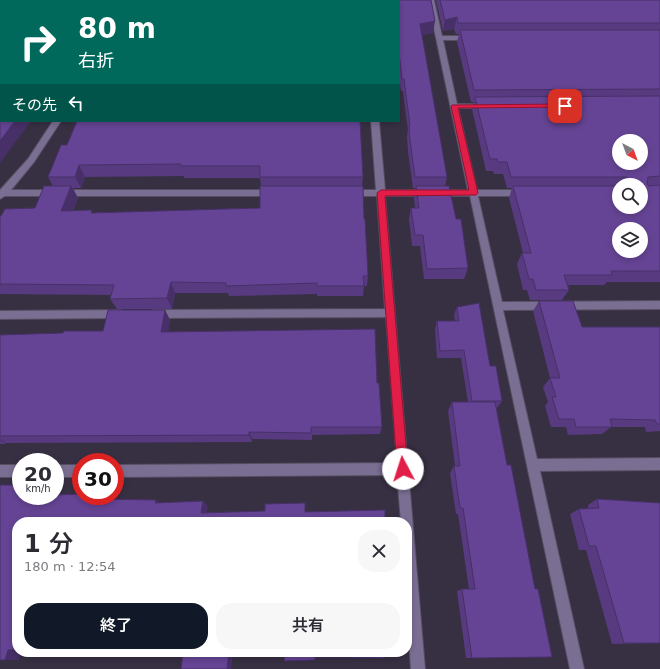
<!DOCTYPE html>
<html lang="ja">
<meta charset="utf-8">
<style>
:root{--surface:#fff;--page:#f7f7f7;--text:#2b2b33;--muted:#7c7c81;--accent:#111827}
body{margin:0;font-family:"DejaVu Sans","Noto Sans JP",sans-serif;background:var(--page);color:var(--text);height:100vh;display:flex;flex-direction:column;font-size:15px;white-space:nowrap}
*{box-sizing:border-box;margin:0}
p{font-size:13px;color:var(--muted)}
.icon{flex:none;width:22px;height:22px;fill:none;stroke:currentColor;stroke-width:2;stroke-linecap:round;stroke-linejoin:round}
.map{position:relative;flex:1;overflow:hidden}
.details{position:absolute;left:12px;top:517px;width:400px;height:140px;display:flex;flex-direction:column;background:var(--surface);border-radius:16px;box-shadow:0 2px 6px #0003}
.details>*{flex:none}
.hud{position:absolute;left:0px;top:0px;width:400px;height:122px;box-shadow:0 2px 6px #0003;background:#00695c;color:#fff;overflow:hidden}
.needle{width:26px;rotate:139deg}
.fabs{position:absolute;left:612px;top:134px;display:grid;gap:8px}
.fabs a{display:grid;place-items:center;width:36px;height:36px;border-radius:50%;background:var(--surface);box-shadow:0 2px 6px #0003;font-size:20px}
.speed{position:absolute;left:12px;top:453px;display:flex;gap:8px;font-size:20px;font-weight:700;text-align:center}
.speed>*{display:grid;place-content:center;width:52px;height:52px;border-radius:50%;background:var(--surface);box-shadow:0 2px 6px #0003;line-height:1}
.speed small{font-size:10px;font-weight:400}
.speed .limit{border:6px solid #d22;background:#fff;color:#111}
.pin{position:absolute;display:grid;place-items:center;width:34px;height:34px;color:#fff;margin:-17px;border-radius:8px;box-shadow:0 2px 6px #0006}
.me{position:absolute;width:44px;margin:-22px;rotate:355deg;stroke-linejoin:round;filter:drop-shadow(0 0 3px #0008)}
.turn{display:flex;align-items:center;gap:14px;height:84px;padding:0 12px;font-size:18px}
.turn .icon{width:52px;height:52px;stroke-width:2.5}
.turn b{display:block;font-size:28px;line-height:34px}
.then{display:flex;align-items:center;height:38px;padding:0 12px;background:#0003;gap:8px;font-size:15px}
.round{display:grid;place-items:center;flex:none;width:42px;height:42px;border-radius:16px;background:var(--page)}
.head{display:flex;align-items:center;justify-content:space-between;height:68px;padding:0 12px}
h1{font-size:24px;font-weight:600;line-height:30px}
.action{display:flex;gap:8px;margin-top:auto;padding:8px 12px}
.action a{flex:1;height:46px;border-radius:16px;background:var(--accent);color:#fff;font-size:16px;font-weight:600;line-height:46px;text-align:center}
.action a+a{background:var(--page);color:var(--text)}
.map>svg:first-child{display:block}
</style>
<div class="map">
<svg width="660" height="669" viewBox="0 0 660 669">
<rect width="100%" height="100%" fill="#373043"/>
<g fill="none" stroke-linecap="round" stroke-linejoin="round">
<defs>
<path id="minor" d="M 428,0 L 434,0 L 442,36 L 470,36 L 473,38 L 470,40 L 443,40 L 457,104 L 486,104 L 490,106 L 486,108 L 458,108 L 477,190 L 523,190 L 527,193 L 523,196 L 478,196 L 502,302 L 660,301 L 660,309 L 503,310 L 537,459 L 660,458 L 660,470 L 540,471 L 584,669 L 570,669 L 470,196 L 385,196 L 425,669 L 411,669 L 407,612 L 407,522 L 401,522 L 397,475 L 115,477 L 115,465 L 397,463 L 386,317 L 154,318 L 151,317 L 149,314 L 151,311 L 154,310 L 385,309 L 377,196 L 351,196 L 347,193 L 351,190 L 376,190 L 371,121 L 379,121 L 385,190 L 468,190 Z
M 53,121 L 61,121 L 34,162 L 11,190 L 273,190 L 277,193 L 273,196 L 5,196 L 0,199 L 0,190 L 28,159 Z
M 120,310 L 123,311 L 125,314 L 123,317 L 120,318 L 0,319 L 0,311 Z
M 0,465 L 21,465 L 21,477 L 0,477 Z
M 55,465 L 81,465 L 81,477 L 55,477 Z"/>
<path id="tertiary" d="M 0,71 L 1,71 L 0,77 Z"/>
</defs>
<!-- minor casing -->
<use href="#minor" stroke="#564f61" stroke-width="2"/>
<!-- tertiary casing -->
<use href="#tertiary" stroke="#564f61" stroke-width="2"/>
<!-- minor -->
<use href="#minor" fill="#7b6e93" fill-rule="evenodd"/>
<!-- tertiary -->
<use href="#tertiary" fill="#7b6e93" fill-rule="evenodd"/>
</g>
<!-- wall -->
<path fill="#583a80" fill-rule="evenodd" d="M 0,0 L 93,0 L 93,1 L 1,1 L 1,70 L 0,70 Z
M 431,0 L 433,33 L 422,35 L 447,177 L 445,186 L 456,219 L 468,268 L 464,279 L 424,279 L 420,246 L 412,246 L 409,219 L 411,208 L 415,208 L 414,198 L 415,188 L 413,188 L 408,152 L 407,136 L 408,130 L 403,91 L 401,91 L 399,77 L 399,1 Z
M 436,0 L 660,0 L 660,282 L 607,282 L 604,285 L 568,285 L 569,290 L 562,300 L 530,300 L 527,290 L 523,290 L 517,264 L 522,253 L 523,253 L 509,198 L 512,188 L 507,188 L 503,174 L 494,174 L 493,171 L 486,171 L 472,109 L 474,102 L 471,102 L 457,42 L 459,34 L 456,34 L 454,29 L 443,31 ZM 619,185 L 641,185 L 619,207 Z
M 67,145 L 363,177 L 362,186 L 364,219 L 368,276 L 367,286 L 364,286 L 363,296 L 317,296 L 317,294 L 229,296 L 228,293 L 175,293 L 172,309 L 117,309 L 110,299 L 111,295 L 0,294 L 0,216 L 35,208 L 53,186 L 48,177 ZM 184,176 L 184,178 L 260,178 L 261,186 L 260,208 L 93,213 L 73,211 L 78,198 L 73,188 L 81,188 L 85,177 Z
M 539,301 L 582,327 L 660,327 L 660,431 L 646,432 L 645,427 L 611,427 L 602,434 L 568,435 L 566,427 L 551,427 L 545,406 L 548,402 L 543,387 L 550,378 L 533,311 Z
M 457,307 L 490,366 L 502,401 L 497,408 L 496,408 L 507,465 L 535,589 L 552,657 L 466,658 L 457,591 L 462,589 L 469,589 L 458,514 L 456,514 L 450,473 L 454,466 L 455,466 L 448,411 L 452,402 L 468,402 L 461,358 L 437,358 L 435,329 L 437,321 L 455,321 L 454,315 Z
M 165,310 L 170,320 L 168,332 L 377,383 L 382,427 L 380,434 L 312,435 L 312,440 L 252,439 L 252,442 L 6,443 L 6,444 L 0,444 L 0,335 L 63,333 L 103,331 Z
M 597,499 L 660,503 L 660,643 L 612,644 L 586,550 L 579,550 L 570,514 L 579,509 L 588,509 L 588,505 Z"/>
<!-- shaded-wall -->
<path fill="#473068" d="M 86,0 L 93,0 L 93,1 L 86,1 Z
M 457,17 L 454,29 L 443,31 L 445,20 Z
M 435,21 L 433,33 L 419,36 L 420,24 Z
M 15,121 L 31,121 L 0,163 L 0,141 Z
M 79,165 L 85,177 L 81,188 L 75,177 Z
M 71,186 L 78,198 L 68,222 L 61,211 Z
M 171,282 L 175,293 L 172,309 L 167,298 Z
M 165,310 L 170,320 L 166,342 L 161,332 Z
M 249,432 L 252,439 L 252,442 L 249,435 Z
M 0,439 L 6,443 L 6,444 L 0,440 Z
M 93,496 L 97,496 L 102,500 L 93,499 Z
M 156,500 L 162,505 L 155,503 Z
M 203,501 L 208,506 L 206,518 L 201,513 Z
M 8,650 L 17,651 L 17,652 L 21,652 L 19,660 L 5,660 Z
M 229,653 L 233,654 L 231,669 L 227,669 Z"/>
<!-- building -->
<path fill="#664495" stroke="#473068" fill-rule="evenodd" d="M 0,0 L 86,0 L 86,1 L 1,1 L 1,60 L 0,60 Z
M 114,0 L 146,0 L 148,1 L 114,1 Z
M 177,0 L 431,0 L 435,21 L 420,24 L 447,177 L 415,177 L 410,140 L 409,125 L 410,125 L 404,79 L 402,79 L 399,53 L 399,1 L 177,1 Z
M 440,0 L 660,0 L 660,23 L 458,23 L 457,17 L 445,20 Z
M 460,30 L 660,30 L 660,89 L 474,90 Z
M 1,95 L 1,121 L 15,121 L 0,141 L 0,97 Z
M 660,96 L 660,176 L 648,177 L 647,184 L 649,186 L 660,185 L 660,271 L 611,271 L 612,275 L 564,275 L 569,290 L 536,290 L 533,279 L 529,279 L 522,253 L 531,253 L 513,186 L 619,186 L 619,207 L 641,207 L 641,185 L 626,185 L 628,178 L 626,177 L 511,177 L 507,162 L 498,162 L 497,159 L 490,159 L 475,97 ZM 619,141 L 641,141 L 641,163 L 619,163 ZM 619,229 L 641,229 L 641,251 L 619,251 Z
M 77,121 L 360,121 L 363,177 L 260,177 L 260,166 L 181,166 L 181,164 L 79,165 L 75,177 L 48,177 L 61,145 L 67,145 Z
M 44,186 L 71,186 L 61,211 L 92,210 L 91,213 L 260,208 L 260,186 L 363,186 L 364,219 L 365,219 L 368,276 L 363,276 L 364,286 L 317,286 L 317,283 L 226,286 L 226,283 L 171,282 L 167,298 L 110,299 L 114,285 L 0,284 L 0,216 L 1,216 L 5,209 L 35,208 Z
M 416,186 L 449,186 L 456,219 L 461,219 L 468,268 L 427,269 L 423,235 L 415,235 L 411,208 L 419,208 Z
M 539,301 L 573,301 L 582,327 L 660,327 L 660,424 L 657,424 L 655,420 L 610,419 L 612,427 L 576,427 L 574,419 L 559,419 L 552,397 L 556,397 L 550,378 L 560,378 Z
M 479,303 L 490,366 L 496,366 L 502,401 L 472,401 L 464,350 L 440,351 L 437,321 L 459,321 L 457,307 Z
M 108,310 L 165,310 L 161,332 L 375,329 L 377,383 L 379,383 L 382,427 L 311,427 L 311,433 L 249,432 L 249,435 L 0,436 L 0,335 L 63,333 L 64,331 L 103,331 Z
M 452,402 L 495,402 L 507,465 L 511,465 L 535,589 L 538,589 L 552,657 L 472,658 L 462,589 L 475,589 L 463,508 L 460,508 L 454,466 L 460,466 Z
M 0,485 L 21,485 L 21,496 L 55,496 L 55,495 L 81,494 L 81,496 L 93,496 L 93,499 L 156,500 L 155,503 L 203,501 L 201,513 L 265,511 L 265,504 L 305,503 L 305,512 L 385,510 L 385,522 L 17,522 L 17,650 L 8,650 L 5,660 L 0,660 Z
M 597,499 L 660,503 L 660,643 L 624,643 L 596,546 L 589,546 L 579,509 L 599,508 Z
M 148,652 L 384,652 L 384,658 L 315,657 L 315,660 L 284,661 L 285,653 L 229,653 L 227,669 L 181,669 L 183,652 Z"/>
<!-- route -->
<path fill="#e11d48" stroke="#92132f" d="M 565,104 L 568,106 L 567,107 L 458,108 L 478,193 L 476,195 L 385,196 L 408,469 L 406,473 L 403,475 L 399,473 L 397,469 L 377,193 L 381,190 L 469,190 L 451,106 L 452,105 Z"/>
</svg>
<div class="fabs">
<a><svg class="needle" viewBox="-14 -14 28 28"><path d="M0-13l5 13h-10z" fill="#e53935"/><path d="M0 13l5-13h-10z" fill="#7c7c81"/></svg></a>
<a><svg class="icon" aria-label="search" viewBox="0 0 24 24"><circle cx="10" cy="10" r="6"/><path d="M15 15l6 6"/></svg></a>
<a><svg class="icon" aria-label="layers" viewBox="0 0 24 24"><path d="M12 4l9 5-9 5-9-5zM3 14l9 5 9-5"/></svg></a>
</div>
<div class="speed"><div>20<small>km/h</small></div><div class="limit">30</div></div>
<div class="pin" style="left:565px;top:106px;background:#d93025"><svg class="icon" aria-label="arrive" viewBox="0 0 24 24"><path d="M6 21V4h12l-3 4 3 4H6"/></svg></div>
<svg class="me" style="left:403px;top:469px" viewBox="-20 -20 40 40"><circle r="19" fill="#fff"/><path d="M0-13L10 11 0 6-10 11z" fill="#e11d48"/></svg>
<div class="hud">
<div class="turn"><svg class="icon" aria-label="right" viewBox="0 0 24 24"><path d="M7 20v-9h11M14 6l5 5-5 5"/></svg><div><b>80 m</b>右折</div></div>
<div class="then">その先<svg class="icon" aria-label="left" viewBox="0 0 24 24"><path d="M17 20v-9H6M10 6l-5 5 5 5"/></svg></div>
</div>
<section class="details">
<div class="head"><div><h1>1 分</h1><p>180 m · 12:54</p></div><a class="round"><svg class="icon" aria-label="close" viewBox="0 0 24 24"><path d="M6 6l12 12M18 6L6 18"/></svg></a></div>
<div class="action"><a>終了</a><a>共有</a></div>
</section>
</div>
